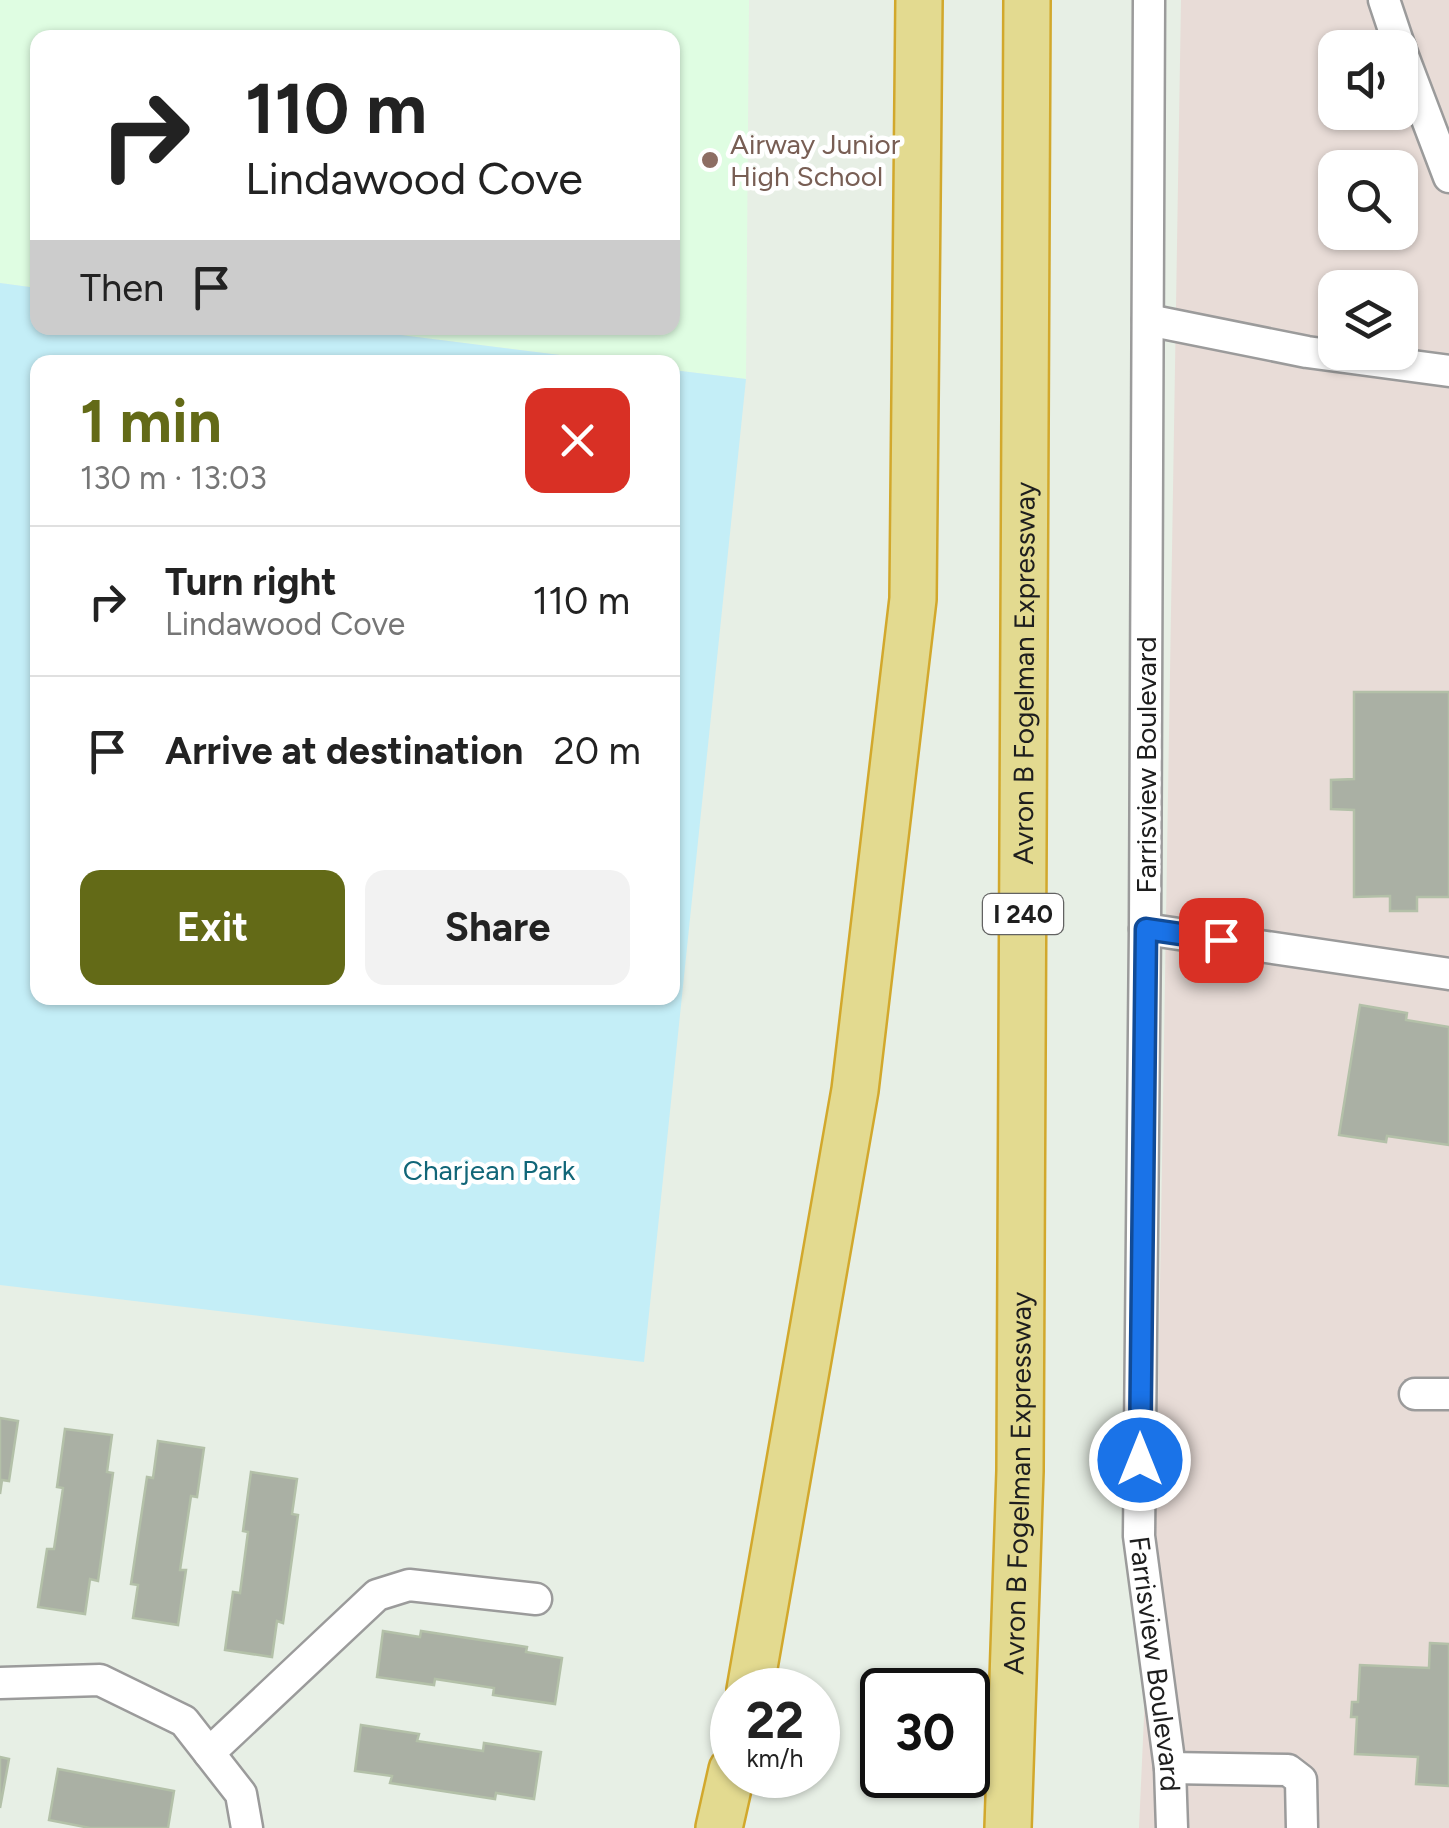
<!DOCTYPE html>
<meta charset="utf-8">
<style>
:root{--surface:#fff;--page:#f2f2f2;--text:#222;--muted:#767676;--line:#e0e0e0;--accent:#636a17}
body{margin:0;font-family:Figtree,sans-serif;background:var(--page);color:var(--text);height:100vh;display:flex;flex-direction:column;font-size:38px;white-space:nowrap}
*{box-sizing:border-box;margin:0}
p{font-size:32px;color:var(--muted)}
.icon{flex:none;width:55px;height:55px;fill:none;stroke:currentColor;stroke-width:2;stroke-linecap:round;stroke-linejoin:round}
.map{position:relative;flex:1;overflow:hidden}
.details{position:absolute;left:30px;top:355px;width:650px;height:650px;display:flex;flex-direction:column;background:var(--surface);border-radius:20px;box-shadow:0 2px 8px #0004}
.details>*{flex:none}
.guide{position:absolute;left:30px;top:30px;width:650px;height:305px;border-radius:20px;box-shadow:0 2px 8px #0004;background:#fff;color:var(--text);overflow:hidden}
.tools{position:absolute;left:1318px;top:30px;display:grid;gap:20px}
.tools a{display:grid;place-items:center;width:100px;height:100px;border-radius:20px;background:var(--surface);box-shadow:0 2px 8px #0004;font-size:50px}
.speed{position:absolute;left:710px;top:1668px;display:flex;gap:20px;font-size:50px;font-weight:700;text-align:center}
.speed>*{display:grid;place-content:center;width:130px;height:130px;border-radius:50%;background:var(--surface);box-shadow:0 2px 8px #0004;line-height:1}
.speed small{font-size:25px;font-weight:400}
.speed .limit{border:5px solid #111;border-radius:15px;background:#fff;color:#111}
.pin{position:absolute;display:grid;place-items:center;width:85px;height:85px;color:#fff;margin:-42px;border-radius:20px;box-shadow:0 5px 15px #0006}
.me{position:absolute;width:110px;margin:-55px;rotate:0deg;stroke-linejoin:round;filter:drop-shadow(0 0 8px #0008)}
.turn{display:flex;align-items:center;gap:35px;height:210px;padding:0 50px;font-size:45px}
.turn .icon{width:130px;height:130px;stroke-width:2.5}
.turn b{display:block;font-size:70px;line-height:85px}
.then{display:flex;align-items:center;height:95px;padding:0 50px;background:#0003;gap:20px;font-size:38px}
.round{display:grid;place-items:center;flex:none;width:105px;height:105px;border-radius:20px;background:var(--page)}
.head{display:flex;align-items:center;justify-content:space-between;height:170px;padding:0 50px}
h1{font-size:60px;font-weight:700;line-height:75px;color:var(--accent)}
.primary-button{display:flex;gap:20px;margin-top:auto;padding:20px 50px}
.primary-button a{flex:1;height:115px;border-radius:20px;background:var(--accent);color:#fff;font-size:40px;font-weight:700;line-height:115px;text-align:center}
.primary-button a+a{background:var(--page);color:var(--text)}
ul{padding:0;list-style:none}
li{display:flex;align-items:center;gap:30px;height:150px;padding:0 50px;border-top:2px solid var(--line)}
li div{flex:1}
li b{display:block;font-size:38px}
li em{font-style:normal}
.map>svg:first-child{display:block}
</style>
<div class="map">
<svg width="1449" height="1828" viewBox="0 0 1449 1828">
<rect width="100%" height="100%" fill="#e7efe5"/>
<!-- industrial -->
<path fill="#e8dcd7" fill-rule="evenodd" d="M 1181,0 L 1449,0 L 1449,1828 L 1139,1828 L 1158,1407 ZM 1335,48 L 1400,48 L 1400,112 L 1335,112 ZM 1335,168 L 1400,168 L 1400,232 L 1335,232 ZM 1335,288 L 1400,288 L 1400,352 L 1335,352 Z"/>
<!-- education -->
<path fill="#dffde2" d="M 0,0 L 749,0 L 746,379 L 673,370 L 672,362 L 616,362 L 345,328 L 672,328 L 672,38 L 38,38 L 37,288 L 0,283 Z"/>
<!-- park -->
<path fill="#c4eef7" d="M 0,283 L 37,288 L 38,328 L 345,328 L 616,362 L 38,362 L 38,998 L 672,998 L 673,370 L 746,379 L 644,1362 L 0,1285 Z"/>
<!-- building -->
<path fill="#aab0a4" stroke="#b3c0a8" stroke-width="2.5" d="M 1354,692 L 1449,692 L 1449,897 L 1417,897 L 1417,911 L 1390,911 L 1390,896 L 1354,897 L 1354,810 L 1331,809 L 1331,780 L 1354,779 Z
M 1360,1005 L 1407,1013 L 1406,1020 L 1449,1027 L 1449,1145 L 1387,1136 L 1386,1142 L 1339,1135 Z
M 0,1418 L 18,1421 L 9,1481 L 2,1480 L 0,1494 Z
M 65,1429 L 112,1435 L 107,1472 L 113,1473 L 98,1581 L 90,1579 L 85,1614 L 38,1607 L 47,1549 L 54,1549 L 63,1488 L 57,1487 Z
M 158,1441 L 204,1448 L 197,1497 L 191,1496 L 180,1570 L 186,1570 L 178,1625 L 133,1618 L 138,1585 L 131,1584 L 147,1477 L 153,1478 Z
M 251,1472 L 297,1479 L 292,1514 L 298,1515 L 283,1623 L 277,1621 L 272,1657 L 225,1650 L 233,1592 L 240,1593 L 248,1532 L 243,1531 Z
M 383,1631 L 420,1637 L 421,1631 L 527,1647 L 526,1652 L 562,1658 L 555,1704 L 493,1695 L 494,1688 L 435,1679 L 434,1685 L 377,1677 Z
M 1430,1643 L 1449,1644 L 1449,1786 L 1416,1784 L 1418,1757 L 1355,1754 L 1357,1717 L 1351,1717 L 1352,1702 L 1358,1702 L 1360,1665 L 1429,1668 Z
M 361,1725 L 419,1734 L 417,1741 L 483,1751 L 484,1743 L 541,1752 L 534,1799 L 496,1793 L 495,1799 L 390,1783 L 392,1776 L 355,1771 Z
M 0,1757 L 9,1759 L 0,1808 Z
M 58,1769 L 174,1791 L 168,1828 L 90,1828 L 49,1820 Z"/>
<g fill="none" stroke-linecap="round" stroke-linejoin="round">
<defs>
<g id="minor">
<path id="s1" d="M 1149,0 L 1145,929 L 1139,1536 L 1170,1768 L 1172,1828"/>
<path d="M 1384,0 L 1400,48"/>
<path d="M 1400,48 L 1449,177"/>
<path d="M 1148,320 L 1307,352 L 1449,371"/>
<path d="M 1145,929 L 1449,974"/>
<path d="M 1415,1394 L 1449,1394"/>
<path d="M 0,1683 L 100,1680 L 184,1721 L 241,1794 L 247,1828"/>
<path d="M 209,1753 L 377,1595 L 409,1585 L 536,1599"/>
<path d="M 1170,1768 L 1288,1770 L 1301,1780 L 1302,1828"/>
</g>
<g id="highway">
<path d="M 750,1690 L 855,1090 L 913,599 L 919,0"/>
<path d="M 719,1828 L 732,1770"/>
<path id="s2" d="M 1008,1828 L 1020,1471 L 1027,0"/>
</g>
</defs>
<!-- minor casing -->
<use href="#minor" stroke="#9b9b9b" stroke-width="35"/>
<!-- highway casing -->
<use href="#highway" stroke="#d2a82c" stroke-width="50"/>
<!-- minor -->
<use href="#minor" stroke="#fff" stroke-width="30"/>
<!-- highway -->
<use href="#highway" stroke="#e3da90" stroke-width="45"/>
</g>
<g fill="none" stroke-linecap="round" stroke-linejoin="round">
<defs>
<path id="route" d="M 1140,1460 L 1146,929 L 1221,940"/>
</defs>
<!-- route casing -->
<use href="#route" stroke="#114b97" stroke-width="25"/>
<!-- route -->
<use href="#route" stroke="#1a73e8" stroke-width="18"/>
</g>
<!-- markers -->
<circle fill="#8d6e63" stroke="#fff" stroke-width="4" cx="710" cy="160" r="10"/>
<g text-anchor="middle" stroke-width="9" stroke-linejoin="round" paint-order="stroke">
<!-- shield labels -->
<rect fill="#fff" stroke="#626262" stroke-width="2.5" x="983" y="894" width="80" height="40" rx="8"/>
<g font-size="25" font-weight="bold" fill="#1e1e1e">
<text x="1023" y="923">I 240</text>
</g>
<!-- education labels -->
<g font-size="28" fill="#785e54" stroke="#fff" text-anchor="start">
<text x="730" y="154">Airway Junior<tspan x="730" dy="32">High School</tspan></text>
</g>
<!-- street labels -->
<g font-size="28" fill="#1e1e1e" stroke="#fff">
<text dy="10" stroke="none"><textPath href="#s2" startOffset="1155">Avron B Fogelman Expressway</textPath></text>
<text transform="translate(1146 765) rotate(-90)" y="10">Farrisview Boulevard</text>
<text dy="10" stroke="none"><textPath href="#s2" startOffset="345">Avron B Fogelman Expressway</textPath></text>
<text dy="10" stroke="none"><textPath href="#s1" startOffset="1665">Farrisview Boulevard</textPath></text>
</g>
<!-- park labels -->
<g font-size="28" fill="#116678" stroke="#fff">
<text x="489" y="1180">Charjean Park</text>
</g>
</g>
</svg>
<div class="tools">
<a><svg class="icon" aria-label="sound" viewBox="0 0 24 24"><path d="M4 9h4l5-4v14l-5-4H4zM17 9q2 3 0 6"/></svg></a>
<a><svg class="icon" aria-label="search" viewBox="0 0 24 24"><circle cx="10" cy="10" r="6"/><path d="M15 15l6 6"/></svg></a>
<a><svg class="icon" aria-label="layers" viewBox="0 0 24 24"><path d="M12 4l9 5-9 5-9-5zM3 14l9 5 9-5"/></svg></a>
</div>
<div class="speed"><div>22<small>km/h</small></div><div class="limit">30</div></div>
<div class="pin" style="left:1221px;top:940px;background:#d93025"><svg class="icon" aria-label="arrive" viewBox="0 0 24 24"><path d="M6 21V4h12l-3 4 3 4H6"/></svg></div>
<svg class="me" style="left:1140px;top:1460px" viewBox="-20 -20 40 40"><circle r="17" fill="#1a73e8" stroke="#fff" stroke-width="3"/><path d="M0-11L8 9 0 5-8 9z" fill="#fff"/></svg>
<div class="guide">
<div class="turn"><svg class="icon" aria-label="right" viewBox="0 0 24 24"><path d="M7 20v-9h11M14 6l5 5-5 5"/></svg><div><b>110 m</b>Lindawood Cove</div></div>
<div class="then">Then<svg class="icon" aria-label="arrive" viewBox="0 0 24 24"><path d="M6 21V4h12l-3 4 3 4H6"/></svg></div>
</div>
<section class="details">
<div class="head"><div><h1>1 min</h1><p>130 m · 13:03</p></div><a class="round" style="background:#d93025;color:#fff"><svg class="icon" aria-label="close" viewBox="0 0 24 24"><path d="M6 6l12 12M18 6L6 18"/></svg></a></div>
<ul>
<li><svg class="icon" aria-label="right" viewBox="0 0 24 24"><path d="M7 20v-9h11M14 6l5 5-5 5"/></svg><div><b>Turn right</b><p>Lindawood Cove</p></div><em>110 m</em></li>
<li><svg class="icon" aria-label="arrive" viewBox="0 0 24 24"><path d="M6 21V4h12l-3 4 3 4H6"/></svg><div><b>Arrive at destination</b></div><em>20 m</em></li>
</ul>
<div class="primary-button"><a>Exit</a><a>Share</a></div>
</section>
</div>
